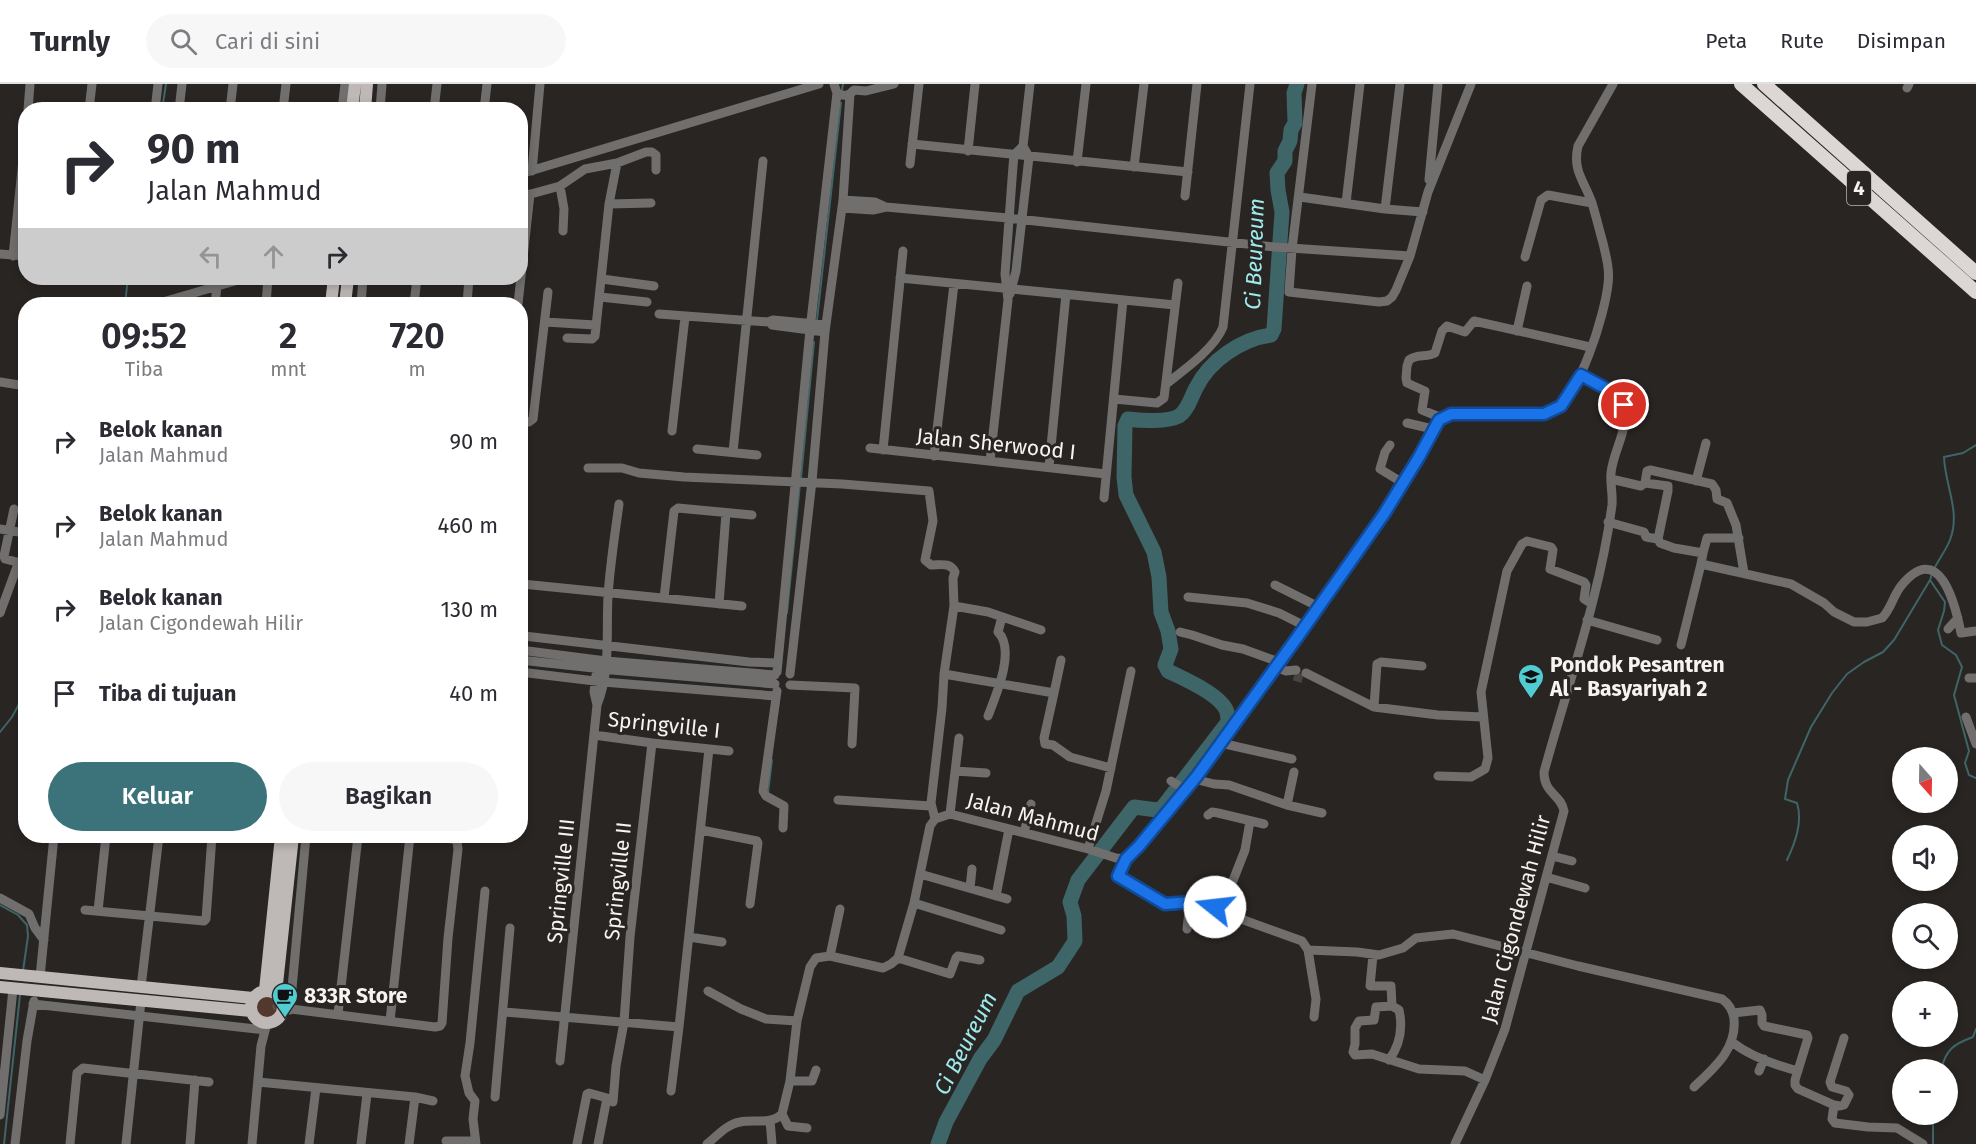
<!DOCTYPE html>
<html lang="id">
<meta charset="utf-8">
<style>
:root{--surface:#fff;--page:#f7f7f7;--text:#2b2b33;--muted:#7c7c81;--line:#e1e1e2;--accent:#3c737b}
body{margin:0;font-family:"Fira Sans",sans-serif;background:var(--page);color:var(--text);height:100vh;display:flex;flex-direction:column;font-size:22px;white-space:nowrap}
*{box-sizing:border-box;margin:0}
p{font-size:20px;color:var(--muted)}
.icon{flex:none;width:33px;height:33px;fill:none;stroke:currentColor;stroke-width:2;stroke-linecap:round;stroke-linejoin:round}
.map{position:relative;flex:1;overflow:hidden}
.details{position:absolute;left:18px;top:213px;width:510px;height:546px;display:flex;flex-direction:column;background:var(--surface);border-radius:24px;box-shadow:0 3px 9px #0003}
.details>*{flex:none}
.guide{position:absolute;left:18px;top:18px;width:510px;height:183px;border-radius:24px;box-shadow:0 3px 9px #0003;background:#fff;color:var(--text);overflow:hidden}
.needle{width:39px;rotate:160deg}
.controls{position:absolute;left:1892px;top:663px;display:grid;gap:12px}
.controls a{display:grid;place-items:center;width:66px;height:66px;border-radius:50%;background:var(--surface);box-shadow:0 3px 9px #0003;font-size:30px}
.pin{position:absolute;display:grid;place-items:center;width:51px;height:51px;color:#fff;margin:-26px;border:3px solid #fff;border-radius:50%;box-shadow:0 2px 6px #0007}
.me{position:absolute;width:66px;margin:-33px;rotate:286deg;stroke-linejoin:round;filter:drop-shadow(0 0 4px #0008)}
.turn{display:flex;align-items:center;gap:21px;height:126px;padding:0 30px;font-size:27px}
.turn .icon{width:78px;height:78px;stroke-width:2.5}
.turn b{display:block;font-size:42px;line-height:51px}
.lanes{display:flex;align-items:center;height:57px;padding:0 30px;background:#0003;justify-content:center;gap:30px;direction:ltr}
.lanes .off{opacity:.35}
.eta{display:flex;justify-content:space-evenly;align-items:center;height:102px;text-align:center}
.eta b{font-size:36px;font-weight:600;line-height:42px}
.primary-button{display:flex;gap:12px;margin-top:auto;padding:12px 30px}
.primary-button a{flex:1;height:69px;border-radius:36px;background:var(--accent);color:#fff;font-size:24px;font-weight:600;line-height:69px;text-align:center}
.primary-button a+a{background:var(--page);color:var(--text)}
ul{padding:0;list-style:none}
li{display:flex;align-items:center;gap:18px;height:84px;padding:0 30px}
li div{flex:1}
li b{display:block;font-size:22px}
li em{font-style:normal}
header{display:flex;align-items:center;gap:36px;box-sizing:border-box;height:84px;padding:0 30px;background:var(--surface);border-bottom:2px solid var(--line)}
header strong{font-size:28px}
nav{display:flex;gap:33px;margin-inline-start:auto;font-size:21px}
.search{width:420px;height:54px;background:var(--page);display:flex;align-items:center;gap:15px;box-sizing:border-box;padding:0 21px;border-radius:33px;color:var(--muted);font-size:22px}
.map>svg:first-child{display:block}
</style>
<header>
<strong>Turnly</strong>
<div class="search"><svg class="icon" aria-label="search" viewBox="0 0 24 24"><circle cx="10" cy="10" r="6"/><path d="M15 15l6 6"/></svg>Cari di sini</div>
<nav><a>Peta</a><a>Rute</a><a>Disimpan</a></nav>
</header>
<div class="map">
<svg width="1976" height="1060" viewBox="0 0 1976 1060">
<defs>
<pattern id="park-tufts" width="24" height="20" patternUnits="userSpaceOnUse" patternTransform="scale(1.5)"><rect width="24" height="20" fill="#53382e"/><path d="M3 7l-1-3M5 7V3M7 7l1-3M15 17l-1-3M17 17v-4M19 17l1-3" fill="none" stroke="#6c554d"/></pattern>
</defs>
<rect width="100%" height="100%" fill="#292523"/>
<!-- park -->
<path fill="url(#park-tufts)" d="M251 923a13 13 0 1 1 26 0a13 13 0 1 1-26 0Z"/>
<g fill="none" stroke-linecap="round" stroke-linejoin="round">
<!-- stream -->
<path stroke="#3e6567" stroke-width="2" d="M 842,6 L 843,0
M 162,26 L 166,0
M 125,220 L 128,194
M 817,236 L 841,19
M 801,394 L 814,258
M 1934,485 C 1939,475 1946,466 1950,456 C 1961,427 1945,402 1944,373 L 1963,369 L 1976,361
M 1932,490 L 1930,496 L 1945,518 L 1944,527 L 1938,546 L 1942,561 L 1956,571 L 1962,583 L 1954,611 L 1969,667 L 1965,679 L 1969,691 L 1976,694
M 787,529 L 800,400
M 0,648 L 12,633 L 26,607
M 768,709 L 772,676
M 1787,776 C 1795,759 1803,738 1797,719 L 1785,715 L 1788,696 L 1811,643 L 1832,609 L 1847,590 L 1864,578 L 1883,568 L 1894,556 L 1930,496
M 0,821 L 18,831 L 27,841 L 28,852 L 23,887
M 1941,986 C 1946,965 1954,960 1973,953 L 1976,945
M 4,1060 L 20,911
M 1933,1060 L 1933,1030"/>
<!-- river -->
<path stroke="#3e6567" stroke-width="15" d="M 938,1060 L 946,1038 L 980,975 L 994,956 L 1018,907 L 1058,883 L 1075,857 L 1074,832 L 1070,818 L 1078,796 L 1134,723 L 1157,726 L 1162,724 L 1228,638 C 1228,635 1228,632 1227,628 C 1222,611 1184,595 1168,587 L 1165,581 L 1171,565 L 1168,547 L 1161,528 L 1159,493 L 1154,468 L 1126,411 L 1124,393 L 1125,342 L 1128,335 C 1141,337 1168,338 1179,332 C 1188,326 1191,313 1196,304 C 1209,277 1241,255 1271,251 L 1274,245 L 1282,128 L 1278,106 L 1277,89 L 1285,77 L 1285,67 L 1290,57 L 1291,46 L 1295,39 L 1294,9 L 1297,0"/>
<!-- minor-tunnel -->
<path stroke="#484442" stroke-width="9" stroke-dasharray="9 4.5" stroke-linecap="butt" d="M 1294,592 L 1304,595"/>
<!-- minor -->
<path stroke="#716f6e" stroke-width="9" d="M 834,0 L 837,9 C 844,13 849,12 854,6 L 866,7 L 894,0
M 1312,0 L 1292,165 L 1289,208 L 1379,218 L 1387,217 L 1392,213 L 1396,206 L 1410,172 L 1428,108 L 1471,0
M 1907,4 L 1909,0
M 28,26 L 30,0
M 89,26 L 92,0
M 155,26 L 158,0
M 179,26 L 182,0
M 230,26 L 233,0
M 283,26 L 286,0
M 342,26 L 345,0
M 380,26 L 382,0
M 434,26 L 437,0
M 484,26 L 487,0
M 912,60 L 1188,88
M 968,67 L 975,0
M 1077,78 L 1086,0
M 910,80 L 919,0
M 1134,83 L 1144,0
M 532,87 L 540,0
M 520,90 L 819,0
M 1429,96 L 1438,0
M 560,102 L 564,125 L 563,147
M 1185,112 L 1197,0
M 520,113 L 560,102 L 585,85 L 617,79 L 646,68 L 652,68 L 656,71 L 656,86
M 1300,113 L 1385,125 L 1423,128
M 1346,119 L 1360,0
M 609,120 L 651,119
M 886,123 L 1008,134 L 1275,163 L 1410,172
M 842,124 L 873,126 L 886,123 L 875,118 L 843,116
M 1385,125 L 1400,0
M 0,170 L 26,172
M 13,172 L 26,47
M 1525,173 L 1541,116 L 1548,111 L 1592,119
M 900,194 L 1175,221
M 602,195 L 654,202
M 1010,210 L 1016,187 L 1029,73 L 1023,62 L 1030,0
M 600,213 L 647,218
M 156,220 L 245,194
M 215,220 L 217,202
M 266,220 L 268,194
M 361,220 L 363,194
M 414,220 L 417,194
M 467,220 L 469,194
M 518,220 L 530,110
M 659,230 L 768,238 L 773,236 L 826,241
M 545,238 L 595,241
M 772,241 L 825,248
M 1517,247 L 1527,202
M 567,254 L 592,255 L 595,252 L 609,120 L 617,79
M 0,298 L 26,302
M 1166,300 C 1184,286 1215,264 1223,243 L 1250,0
M 1114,315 L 1157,319 L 1164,314 L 1178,199
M 1442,334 L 1422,326 L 1425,307 L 1407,299 L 1406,294 L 1407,282 L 1409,276 C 1417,269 1427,274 1435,269 L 1442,247 L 1447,242 L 1465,248 L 1474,237 L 1590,263
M 520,338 L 529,338 L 533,335 L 548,208
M 1407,339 L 1433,345
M 672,347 L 685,233
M 1390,361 L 1385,368 L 1380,385 L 1403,399
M 870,364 L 1106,390
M 697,365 L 757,371
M 883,366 L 903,167
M 733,368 L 763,77
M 934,372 L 954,200
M 990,377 L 1008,216 L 1005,190 L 1013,82 L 1014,71 L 1023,62
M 1049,383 L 1066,210
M 588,384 L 622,384 L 639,389 L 684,393 L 842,400 L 929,407 L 933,437 L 925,476 L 931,481 C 941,481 950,478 955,488 L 953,494 L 954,522 L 944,590 L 942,624 L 931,719 L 935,735
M 1611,395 L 1641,402 L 1645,399 L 1647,387 L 1650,386 L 1712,400 L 1716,406 L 1717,415 L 1727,419 L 1736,441 L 1744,489
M 1696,397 L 1706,359
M 1645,399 L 1668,402 L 1668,407 L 1658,455
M 1104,414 L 1123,216
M 1608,438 L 1644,448 L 1646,453 L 1658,455 L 1660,459 L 1674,464 L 1703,469 L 1701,480 L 1791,500 L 1824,519 L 1834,528 L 1854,538 L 1867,538 L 1882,534 C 1891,525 1893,512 1901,502 C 1939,455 1955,519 1961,549 L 1976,547
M 0,445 L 25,449
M 1703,469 L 1707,454 L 1739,454
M 522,500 L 742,522
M 1275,501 L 1319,523
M 1188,513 L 1247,519 L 1279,529 L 1305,542
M 664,514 L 674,427 L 678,424 L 752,431
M 719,520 L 726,429
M 954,522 L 988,528 L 1041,546
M 0,529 L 18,480 L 17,478 L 5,475 L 4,472 L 14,425
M 1587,536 L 1657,556
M 1948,545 L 1958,534
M 1180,548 L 1192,551 L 1222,561 L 1243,565 L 1279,578
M 520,554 L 524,552 L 749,578 L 778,579
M 1681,561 L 1701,480
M 520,566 L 606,577 L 775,591
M 520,576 L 612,586 L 775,600
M 1276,583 L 1286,587 L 1296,586
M 520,588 L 603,598 L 775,612
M 777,588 L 810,246 L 837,9
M 1306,589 L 1374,623 L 1438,631 L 1483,633
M 790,590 L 812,397 L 825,248 L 843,116 L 850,10
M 944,590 L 1054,609 L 1044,654 L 1045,660 L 1053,661 L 1070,673 L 1111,684
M 596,591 L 594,608 L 597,621
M 1969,594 L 1976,594
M 790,601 L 855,604 L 852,660
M 777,607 L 763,707 L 766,712 L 784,722 L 783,744
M 1054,609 L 1061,576
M 1374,623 L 1377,580 L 1381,578 L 1422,582
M 988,632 C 996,611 1016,566 998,548 L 1002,533
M 1966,633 L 1976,660
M 594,651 L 652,659 L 729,667
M 1221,658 L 1225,660 L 1292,675
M 955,687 L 986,689
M 1438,692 L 1471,693 L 1485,685 L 1488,674 L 1481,608 L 1507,487 L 1522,460 L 1527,457 L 1551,463 L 1553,466 L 1550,485 L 1584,498 L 1586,501 L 1584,515 L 1592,520
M 1194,695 L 1214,700 L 1229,701 L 1287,721 L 1322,729
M 1171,697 L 1186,706
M 838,716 L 931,722
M 1287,721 L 1294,688
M 950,730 L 959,654
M 1208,731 L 1212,728 L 1218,729 L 1264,740
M 701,746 L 757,757 L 758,759 L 750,820
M 1024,749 L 1031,720
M 1088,765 L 1106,707 L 1131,587
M 1552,772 L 1572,777
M 1126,775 L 1118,792 L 1165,820 L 1222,815 L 1227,812 L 1245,766 L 1250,737
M 920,790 L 1007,815
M 1546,793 L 1585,804
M 970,804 L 972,785
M 996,812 L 1009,745
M 0,814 L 29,830 L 35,844 L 44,856
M 1218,816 C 1215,820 1213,827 1218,831 L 1241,835 L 1302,857 L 1308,866 L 1316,915 L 1314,933
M 914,819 L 1001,846
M 85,826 L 204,837 L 206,835 L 212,752
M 98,827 L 106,752
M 1187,845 L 1190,818
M 689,853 L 722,858
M 1308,866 L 1357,868 L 1379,871 L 1403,864 L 1416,854 L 1453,850 L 1578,882 L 1722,915 C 1729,920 1733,927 1734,935 C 1737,965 1714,984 1694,1003
M 1373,871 L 1370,902 L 1391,902 L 1392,922 L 1376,923 L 1374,936 L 1359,937 L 1355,944 L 1355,960 L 1353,968 L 1355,971 L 1372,970 L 1419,985 L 1465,987 L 1485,996
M 830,872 L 840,825
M 898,874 L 950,890 L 956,874 L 958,872 L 980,876
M 40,893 L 54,752
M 141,903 L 159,752
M 708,907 L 741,925 L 766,935 L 797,937
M 33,920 L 265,946
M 283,924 L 435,943 L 440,942 L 442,939 L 448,854 L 458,765 L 457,758 L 453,755 L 428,752
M 290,926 L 306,752
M 504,928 L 679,943
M 1733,929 L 1760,926 L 1762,931 L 1762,939 L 1764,942 L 1807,951 L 1808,954 L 1795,996 L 1795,1001 L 1798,1005 L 1834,1021 L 1832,1035 L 1835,1039 L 1868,1043 L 1897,1044 L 1923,1060
M 338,930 L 358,752
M 390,937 L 410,752
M 1732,958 C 1751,973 1775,981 1798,987
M 1389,976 C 1400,961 1403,944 1399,926 L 1392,922
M 560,977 L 597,621 C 611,587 606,548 608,512 C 610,481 615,450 619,420
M 1759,987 L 1764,975
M 790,997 L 812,997 L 816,986
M 258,998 L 415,1013 L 433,1017
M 671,1007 L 679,943 L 709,665
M 495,1013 L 510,844
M 613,1018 L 616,982 L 624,938 L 630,853 L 652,659
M 1834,1021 L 1840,1022 L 1844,1021 L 1849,1011 L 1846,1007 L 1832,1003 L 1830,998 L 1844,954
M 782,1030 L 788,1042 L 807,1044
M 0,1031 L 13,905
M 770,1036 L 772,1060
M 446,1057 L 475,1057
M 15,1060 L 27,957 L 34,917
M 70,1060 L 77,989 L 83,984 L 209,998
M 126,1060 L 141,917
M 190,1060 L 195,996
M 252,1060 L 261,962 L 267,939
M 309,1060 L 316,1004
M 361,1060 L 367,1010
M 409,1060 L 415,1013
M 476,1060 L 473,1035 L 475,1017 L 469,1009 L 465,992 L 470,959 L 485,807
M 577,1060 L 587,1010 L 589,1009 L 607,1014 L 598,1060
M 707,1060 C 717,1052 727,1040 740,1038 C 754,1035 771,1041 782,1030 L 790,997 L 797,937 L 810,883 L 816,874 L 830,872 L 883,884 L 891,880 L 898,874 L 914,819 L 930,742 L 935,735 L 950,730 L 1088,765 L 1116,774 L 1126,775 L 1139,762 L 1197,691 L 1299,551 L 1384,430 L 1419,373 L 1439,336 L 1451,330 C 1474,330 1535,336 1552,327 C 1580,314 1605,229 1608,200 C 1610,186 1606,172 1603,159 C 1599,145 1596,132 1592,119 C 1585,98 1572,87 1578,62 L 1613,0
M 1455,1060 L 1485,996 L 1505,945 L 1564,727 C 1561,710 1544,710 1544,688 C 1568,600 1600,512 1612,421 C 1613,410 1610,400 1611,389 C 1613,367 1629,346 1624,322 C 1621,306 1594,298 1581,291"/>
<!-- major -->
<path stroke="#beb9b7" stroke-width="12" d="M 352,26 L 355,0
M 365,26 L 367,0
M 331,220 L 334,194
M 345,220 L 348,194
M 0,889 L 253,914
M 0,903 L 251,927
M 265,906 L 281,752
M251 923a16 16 0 1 1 32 0a16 16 0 1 1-32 0Z
M 276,909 L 293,752"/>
<!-- highway -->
<path stroke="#dcd6d4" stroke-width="14" d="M 1741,0 L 1976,208
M 1764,0 L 1976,189"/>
</g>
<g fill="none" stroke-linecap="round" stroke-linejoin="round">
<defs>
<path id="route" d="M 1215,823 L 1218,816 L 1165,820 L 1118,792 L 1126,775 L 1139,762 L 1197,692 L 1299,551 L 1384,430 L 1419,373 L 1439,336 L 1451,330 L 1544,330 L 1561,322 L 1581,291 L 1618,311 L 1624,321"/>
</defs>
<!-- route casing -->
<use href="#route" stroke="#114b97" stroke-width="15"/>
<!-- route -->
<use href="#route" stroke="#1a73e8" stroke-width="10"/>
</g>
<!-- icons -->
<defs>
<symbol id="school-pin" viewBox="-11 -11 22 30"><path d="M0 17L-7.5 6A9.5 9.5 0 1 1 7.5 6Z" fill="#51ccd2" stroke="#292523"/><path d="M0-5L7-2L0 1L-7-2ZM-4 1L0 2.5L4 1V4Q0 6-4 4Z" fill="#111"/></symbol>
<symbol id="cafe-pin" viewBox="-11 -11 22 30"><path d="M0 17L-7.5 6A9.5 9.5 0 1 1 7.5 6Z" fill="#51ccd2" stroke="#292523"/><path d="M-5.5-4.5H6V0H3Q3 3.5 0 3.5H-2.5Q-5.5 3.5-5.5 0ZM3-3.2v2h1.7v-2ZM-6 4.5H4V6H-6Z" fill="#111"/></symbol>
</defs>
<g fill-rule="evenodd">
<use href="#school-pin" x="1516" y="578" width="30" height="40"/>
<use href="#cafe-pin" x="270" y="897" width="30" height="40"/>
</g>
<g text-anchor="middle" stroke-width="6" stroke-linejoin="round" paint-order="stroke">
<!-- shield labels -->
<rect fill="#292523" stroke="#b8b5b4" stroke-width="1.5" x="1847" y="87" width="24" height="34" rx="4.5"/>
<g font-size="20" font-weight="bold" fill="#f6f3f2">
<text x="1859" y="111">4</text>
</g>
<!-- street labels -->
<g font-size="21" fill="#f6f3f2" stroke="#292523">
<text transform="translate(996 360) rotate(6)" y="7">Jalan Sherwood I</text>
<text transform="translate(664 641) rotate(6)" y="7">Springville I</text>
<text transform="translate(1033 733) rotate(15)" y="7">Jalan Mahmud</text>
<text transform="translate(561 797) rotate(-84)" y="7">Springville III</text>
<text transform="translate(618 797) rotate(-84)" y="7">Springville II</text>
<text transform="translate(1516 835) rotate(-75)" y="7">Jalan Cigondewah Hilir</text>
</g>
<!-- poi labels -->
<g font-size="21" font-weight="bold" fill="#f6f3f2" stroke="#292523" text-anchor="start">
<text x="1550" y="588">Pondok Pesantren<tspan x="1550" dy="24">Al - Basyariyah 2</tspan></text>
<text x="304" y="919">833R Store</text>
</g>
<!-- water labels -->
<g font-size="22" font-style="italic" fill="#9eeaed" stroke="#292523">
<text transform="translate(1254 170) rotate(-88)" y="8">Ci Beureum</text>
<text transform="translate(965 959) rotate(-63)" y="8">Ci Beureum</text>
</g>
</g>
</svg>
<div class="controls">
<a><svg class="needle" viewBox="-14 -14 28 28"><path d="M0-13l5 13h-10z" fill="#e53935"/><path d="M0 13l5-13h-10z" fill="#7c7c81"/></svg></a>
<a><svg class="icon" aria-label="sound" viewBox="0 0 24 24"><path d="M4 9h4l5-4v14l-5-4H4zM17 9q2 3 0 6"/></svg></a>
<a><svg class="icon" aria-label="search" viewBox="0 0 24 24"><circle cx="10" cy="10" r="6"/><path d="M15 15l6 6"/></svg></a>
<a>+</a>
<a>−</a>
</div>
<div class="pin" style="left:1624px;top:321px;background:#d93025"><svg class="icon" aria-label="arrive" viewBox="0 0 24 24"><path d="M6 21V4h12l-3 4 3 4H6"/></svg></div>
<svg class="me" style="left:1215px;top:823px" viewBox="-20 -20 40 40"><circle r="19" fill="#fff"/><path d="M0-13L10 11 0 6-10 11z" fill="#1a73e8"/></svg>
<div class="guide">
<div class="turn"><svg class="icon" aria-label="right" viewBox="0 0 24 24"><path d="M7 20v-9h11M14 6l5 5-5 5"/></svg><div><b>90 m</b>Jalan Mahmud</div></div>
<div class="lanes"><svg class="icon off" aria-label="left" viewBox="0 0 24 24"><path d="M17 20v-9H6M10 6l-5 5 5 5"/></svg><svg class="icon off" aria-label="ahead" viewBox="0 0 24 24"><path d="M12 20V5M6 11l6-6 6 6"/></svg><svg class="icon" aria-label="right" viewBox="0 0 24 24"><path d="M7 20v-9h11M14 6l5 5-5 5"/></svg></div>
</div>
<section class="details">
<div class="eta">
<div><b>09:52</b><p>Tiba</p></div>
<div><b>2</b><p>mnt</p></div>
<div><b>720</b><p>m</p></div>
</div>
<ul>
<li><svg class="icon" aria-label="right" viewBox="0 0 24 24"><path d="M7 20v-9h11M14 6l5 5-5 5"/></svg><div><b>Belok kanan</b><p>Jalan Mahmud</p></div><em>90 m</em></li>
<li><svg class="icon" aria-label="right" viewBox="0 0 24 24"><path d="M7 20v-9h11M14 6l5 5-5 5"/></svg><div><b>Belok kanan</b><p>Jalan Mahmud</p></div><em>460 m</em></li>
<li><svg class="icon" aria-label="right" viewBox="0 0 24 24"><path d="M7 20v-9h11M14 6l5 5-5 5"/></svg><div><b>Belok kanan</b><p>Jalan Cigondewah Hilir</p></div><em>130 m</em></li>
<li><svg class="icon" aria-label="arrive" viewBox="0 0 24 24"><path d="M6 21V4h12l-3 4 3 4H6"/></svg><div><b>Tiba di tujuan</b></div><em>40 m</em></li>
</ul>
<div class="primary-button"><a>Keluar</a><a>Bagikan</a></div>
</section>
</div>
